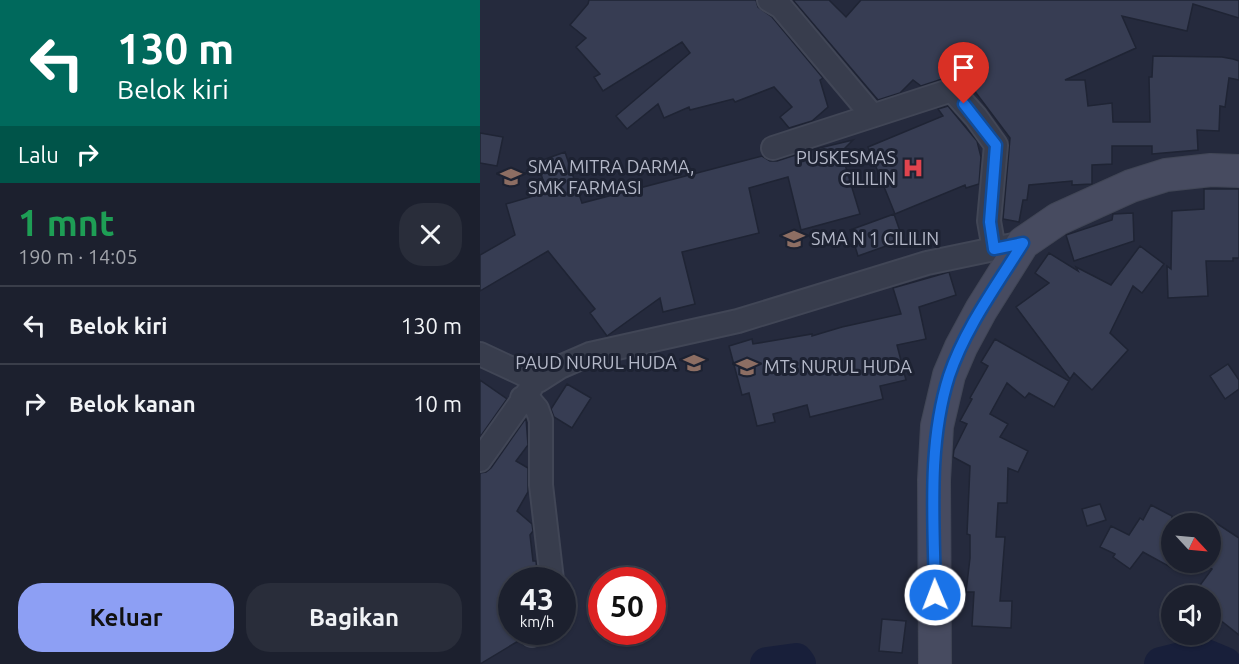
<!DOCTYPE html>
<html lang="id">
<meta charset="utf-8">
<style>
:root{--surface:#1c202e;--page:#292d3a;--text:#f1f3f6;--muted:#a0a3aa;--line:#3a3e4a;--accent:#8d9ff4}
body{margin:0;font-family:Ubuntu,sans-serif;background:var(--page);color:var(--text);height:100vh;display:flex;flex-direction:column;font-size:22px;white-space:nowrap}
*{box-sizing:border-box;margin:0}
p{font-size:20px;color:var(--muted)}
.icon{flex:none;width:33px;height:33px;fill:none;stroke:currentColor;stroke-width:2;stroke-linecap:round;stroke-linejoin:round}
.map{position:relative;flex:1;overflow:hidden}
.panel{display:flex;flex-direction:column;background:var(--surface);width:480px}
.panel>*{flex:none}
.guide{background:#00695c;color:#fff;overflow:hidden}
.needle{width:39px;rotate:116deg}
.fabs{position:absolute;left:681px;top:513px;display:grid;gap:12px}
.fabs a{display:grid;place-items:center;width:60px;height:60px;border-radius:50%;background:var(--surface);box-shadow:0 2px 4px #0004,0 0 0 2px var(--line);font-size:30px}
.speed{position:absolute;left:18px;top:567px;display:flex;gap:12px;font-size:30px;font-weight:700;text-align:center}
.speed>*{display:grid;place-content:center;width:78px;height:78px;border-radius:50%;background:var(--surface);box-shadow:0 2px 4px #0004,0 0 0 2px var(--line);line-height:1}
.speed small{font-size:15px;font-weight:400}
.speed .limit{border:9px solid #d22;background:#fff;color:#111}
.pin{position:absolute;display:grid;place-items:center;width:51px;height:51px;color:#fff;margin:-62px -26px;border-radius:50% 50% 50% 0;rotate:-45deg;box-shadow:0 0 6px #0007}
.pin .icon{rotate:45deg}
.me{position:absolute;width:66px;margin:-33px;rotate:359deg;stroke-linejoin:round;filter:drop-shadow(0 0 4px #0008)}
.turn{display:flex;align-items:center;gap:21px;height:126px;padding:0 18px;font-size:27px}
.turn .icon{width:78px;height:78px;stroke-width:2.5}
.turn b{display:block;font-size:42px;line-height:51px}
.then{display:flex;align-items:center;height:57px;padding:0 18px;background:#0003;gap:12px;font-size:22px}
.round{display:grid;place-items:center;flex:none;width:63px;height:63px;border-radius:24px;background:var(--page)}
.summary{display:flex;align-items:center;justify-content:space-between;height:102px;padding:0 18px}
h1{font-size:36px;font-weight:700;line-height:45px;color:#1e9e55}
.button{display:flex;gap:12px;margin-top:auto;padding:12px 18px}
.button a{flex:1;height:69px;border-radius:24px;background:var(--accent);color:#111;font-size:24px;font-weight:700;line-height:69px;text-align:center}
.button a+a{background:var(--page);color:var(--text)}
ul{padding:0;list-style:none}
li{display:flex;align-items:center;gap:18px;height:78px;padding:0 18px;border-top:2px solid var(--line)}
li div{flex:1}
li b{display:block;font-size:22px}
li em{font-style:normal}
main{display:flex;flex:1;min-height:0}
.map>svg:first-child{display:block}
</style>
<main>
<section class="panel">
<div class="guide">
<div class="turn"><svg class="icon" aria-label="left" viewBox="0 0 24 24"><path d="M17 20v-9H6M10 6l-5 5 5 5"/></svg><div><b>130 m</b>Belok kiri</div></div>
<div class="then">Lalu<svg class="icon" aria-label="right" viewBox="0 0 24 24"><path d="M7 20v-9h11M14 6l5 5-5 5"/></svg></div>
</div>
<div class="summary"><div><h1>1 mnt</h1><p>190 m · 14:05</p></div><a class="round"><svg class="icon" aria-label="close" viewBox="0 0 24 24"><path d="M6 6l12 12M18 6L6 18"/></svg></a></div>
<ul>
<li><svg class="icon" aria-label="left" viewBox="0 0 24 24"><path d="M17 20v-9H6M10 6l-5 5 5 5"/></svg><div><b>Belok kiri</b></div><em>130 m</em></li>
<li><svg class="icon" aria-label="right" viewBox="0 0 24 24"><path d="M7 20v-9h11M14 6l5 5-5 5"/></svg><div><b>Belok kanan</b></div><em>10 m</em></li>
</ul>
<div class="button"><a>Keluar</a><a>Bagikan</a></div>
</section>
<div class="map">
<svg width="759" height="664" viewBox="0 0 759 664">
<rect width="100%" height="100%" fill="#252a3d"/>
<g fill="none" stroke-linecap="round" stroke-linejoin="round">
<!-- river -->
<path stroke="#181f3a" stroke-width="34" d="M 287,664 L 316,660 L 319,664
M 681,664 L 721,654 L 745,664"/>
</g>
<!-- building -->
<path fill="#373d53" stroke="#1f2434" stroke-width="1.5" d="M 109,0 L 276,0 L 278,7 L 292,17 L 343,78 L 340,80 L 348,107 L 332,121 L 309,128 L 300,117 L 312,107 L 294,87 L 255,102 L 253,99 L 210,110 L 209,107 L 184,118 L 178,104 L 147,129 L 136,116 L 210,53 L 202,42 L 123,91 L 114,77 L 120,74 L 96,47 L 106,38 L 90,25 L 108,4 Z
M 313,0 L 349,0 L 366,17 L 381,0 L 759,0 L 759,18 L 713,4 L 707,31 L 642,16 L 656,48 L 585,80 L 605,80 L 608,106 L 632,103 L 633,122 L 670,122 L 669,77 L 672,77 L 673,56 L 742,57 L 753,59 L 759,61 L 759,80 L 749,78 L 745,107 L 740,106 L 739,131 L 717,130 L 718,150 L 672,154 L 672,146 L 632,146 L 632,164 L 612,165 L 612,184 L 592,185 L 592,181 L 549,185 L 547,200 L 543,200 L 539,222 L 523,219 L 530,138 L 472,61 L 477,78 L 468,77 L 441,86 L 433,80 L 420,93 L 398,100 Z
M 468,106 L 497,141 L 501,157 L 499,184 L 486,188 L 485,185 L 415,214 L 388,147 L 463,116 L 458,109 Z
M 0,133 L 23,137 L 17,166 L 0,163 Z
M 373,140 L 350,163 L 363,158 L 380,214 L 321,230 L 308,177 L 269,188 L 279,233 L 202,252 L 215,304 L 183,312 L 180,298 L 127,336 L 110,313 L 115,309 L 68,251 L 0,291 L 0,255 L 35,235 L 26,204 L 67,192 L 57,162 L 85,152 L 102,203 L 282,156 L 290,161 L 297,161 L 331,150 Z
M 724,189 L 759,189 L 759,258 L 753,258 L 753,261 L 726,261 L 728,296 L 688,298 L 687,266 L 691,269 L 692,211 L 724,209 Z
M 653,213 L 654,241 L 594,261 L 586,235 L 632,220 L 633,214 Z
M 414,214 L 423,240 L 378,256 L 370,230 Z
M 660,246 L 684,264 L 662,293 L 653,286 L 630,333 L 648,350 L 612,390 L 594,373 L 590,379 L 536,307 L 569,283 L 555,273 L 569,253 L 598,271 L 596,267 L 631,285 Z
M 469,272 L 476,295 L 439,307 L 446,339 L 417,345 L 426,380 L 400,386 L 403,399 L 330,417 L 327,405 L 293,414 L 295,422 L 277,426 L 269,393 L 262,395 L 249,346 L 272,339 L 273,344 L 332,334 L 332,336 L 362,327 L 421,314 L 413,288 Z
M 515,339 L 589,381 L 574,407 L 549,393 L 545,398 L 527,383 L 510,414 L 528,424 L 520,437 L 548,451 L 538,472 L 528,468 L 527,503 L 518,503 L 516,537 L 525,537 L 520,601 L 532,601 L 531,628 L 492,626 L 494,592 L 486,592 L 490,558 L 490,535 L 487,534 L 490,466 L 473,457 L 474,450 L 487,424 L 480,421 L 492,399 L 490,398 L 508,366 L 501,362 Z
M 748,364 L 759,380 L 759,389 L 745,399 L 730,376 Z
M 0,380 L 27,399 L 0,437 Z
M 87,384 L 111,398 L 92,428 L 74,417 L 71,409 Z
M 46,418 L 48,445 L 36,461 L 48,468 L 48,492 L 37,511 L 52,524 L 53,531 L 50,535 L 53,561 L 56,561 L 58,580 L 32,580 L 32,632 L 39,632 L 40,640 L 0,664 L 0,473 L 6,472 L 11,468 Z
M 620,504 L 626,520 L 607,526 L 602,509 Z
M 671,505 L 692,516 L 692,568 L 663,552 L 650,569 L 633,557 L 635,554 L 620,547 L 631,526 L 649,535 L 660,518 L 663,520 Z
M 730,519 L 759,538 L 759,635 L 730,612 L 730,596 L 712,596 L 732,569 L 730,568 Z
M 402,619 L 426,621 L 422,653 L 399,651 Z"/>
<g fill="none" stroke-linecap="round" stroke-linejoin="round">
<defs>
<path id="street" d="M 289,0 L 301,7 L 392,115
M 293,148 L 472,90 L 496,117 L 516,145 L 509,221 L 514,249
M 0,354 L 58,381 L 80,367 L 110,354 L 258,321 L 447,263 L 543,243
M 42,398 L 51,402 L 57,409 L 61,420 L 61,485 L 72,580
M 0,460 L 51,388
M 52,635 L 55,632"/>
<path id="secondary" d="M 455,664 L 454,480 L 457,426 L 469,375 L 481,347 L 501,310 L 543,243 L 578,219 L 651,186 L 686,175 L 731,170 L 759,171"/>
</defs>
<!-- street casing -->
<use href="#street" stroke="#414656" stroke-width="26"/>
<!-- secondary casing -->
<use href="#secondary" stroke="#414656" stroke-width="34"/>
<!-- street -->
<use href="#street" stroke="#383d4d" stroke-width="22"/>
<!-- secondary -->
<use href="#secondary" stroke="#474b60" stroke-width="32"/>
</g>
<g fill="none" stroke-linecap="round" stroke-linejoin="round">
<defs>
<path id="route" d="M 455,595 C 454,522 447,445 469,376 C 485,328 517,285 543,243 L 514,249 L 510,222 L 516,145 L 484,104"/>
</defs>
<!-- route casing -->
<use href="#route" stroke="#114b97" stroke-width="15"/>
<!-- route -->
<use href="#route" stroke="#1a73e8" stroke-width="10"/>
</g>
<!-- icons -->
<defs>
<symbol id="hospital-bare" viewBox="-9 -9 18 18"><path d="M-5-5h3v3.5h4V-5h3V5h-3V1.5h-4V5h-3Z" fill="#e0444e" stroke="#1d2232" stroke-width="2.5" paint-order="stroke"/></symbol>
<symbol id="school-bare" viewBox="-9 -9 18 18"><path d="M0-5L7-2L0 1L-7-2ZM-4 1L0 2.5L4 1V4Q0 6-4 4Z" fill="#8d6e63" stroke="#1d2232" stroke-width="2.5" paint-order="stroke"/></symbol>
</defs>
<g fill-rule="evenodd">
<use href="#hospital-bare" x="418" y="153" width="30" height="30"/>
<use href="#school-bare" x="16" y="162" width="30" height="30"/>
<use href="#school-bare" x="299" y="224" width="30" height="30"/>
<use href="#school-bare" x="199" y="348" width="30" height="30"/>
<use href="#school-bare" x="252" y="352" width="30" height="30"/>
</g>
<g text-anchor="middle" stroke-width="6" stroke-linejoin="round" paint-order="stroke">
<!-- poi labels -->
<g font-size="18" fill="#b4b8c8" stroke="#1d2232" text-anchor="start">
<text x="416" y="164" text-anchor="end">PUSKESMAS<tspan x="416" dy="21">CILILIN</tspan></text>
<text x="48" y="173">SMA MITRA DARMA,<tspan x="48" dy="21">SMK FARMASI</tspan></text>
<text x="331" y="245">SMA N 1 CILILIN</text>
<text x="197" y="369" text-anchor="end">PAUD NURUL HUDA</text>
<text x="284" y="373">MTs NURUL HUDA</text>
</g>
</g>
</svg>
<div class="fabs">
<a><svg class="needle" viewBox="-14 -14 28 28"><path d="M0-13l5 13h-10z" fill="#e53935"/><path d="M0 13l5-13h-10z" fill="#a0a3aa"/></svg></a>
<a><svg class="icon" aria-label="sound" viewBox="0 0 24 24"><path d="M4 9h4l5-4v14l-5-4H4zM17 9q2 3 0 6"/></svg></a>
</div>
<div class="speed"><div>43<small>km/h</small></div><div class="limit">50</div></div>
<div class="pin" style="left:484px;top:104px;background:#d93025"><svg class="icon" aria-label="arrive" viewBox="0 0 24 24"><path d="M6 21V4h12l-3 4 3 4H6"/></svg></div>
<svg class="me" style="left:455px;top:595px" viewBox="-20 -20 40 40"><circle r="17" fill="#1a73e8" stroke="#fff" stroke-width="3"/><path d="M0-11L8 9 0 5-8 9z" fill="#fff"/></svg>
</div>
</main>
